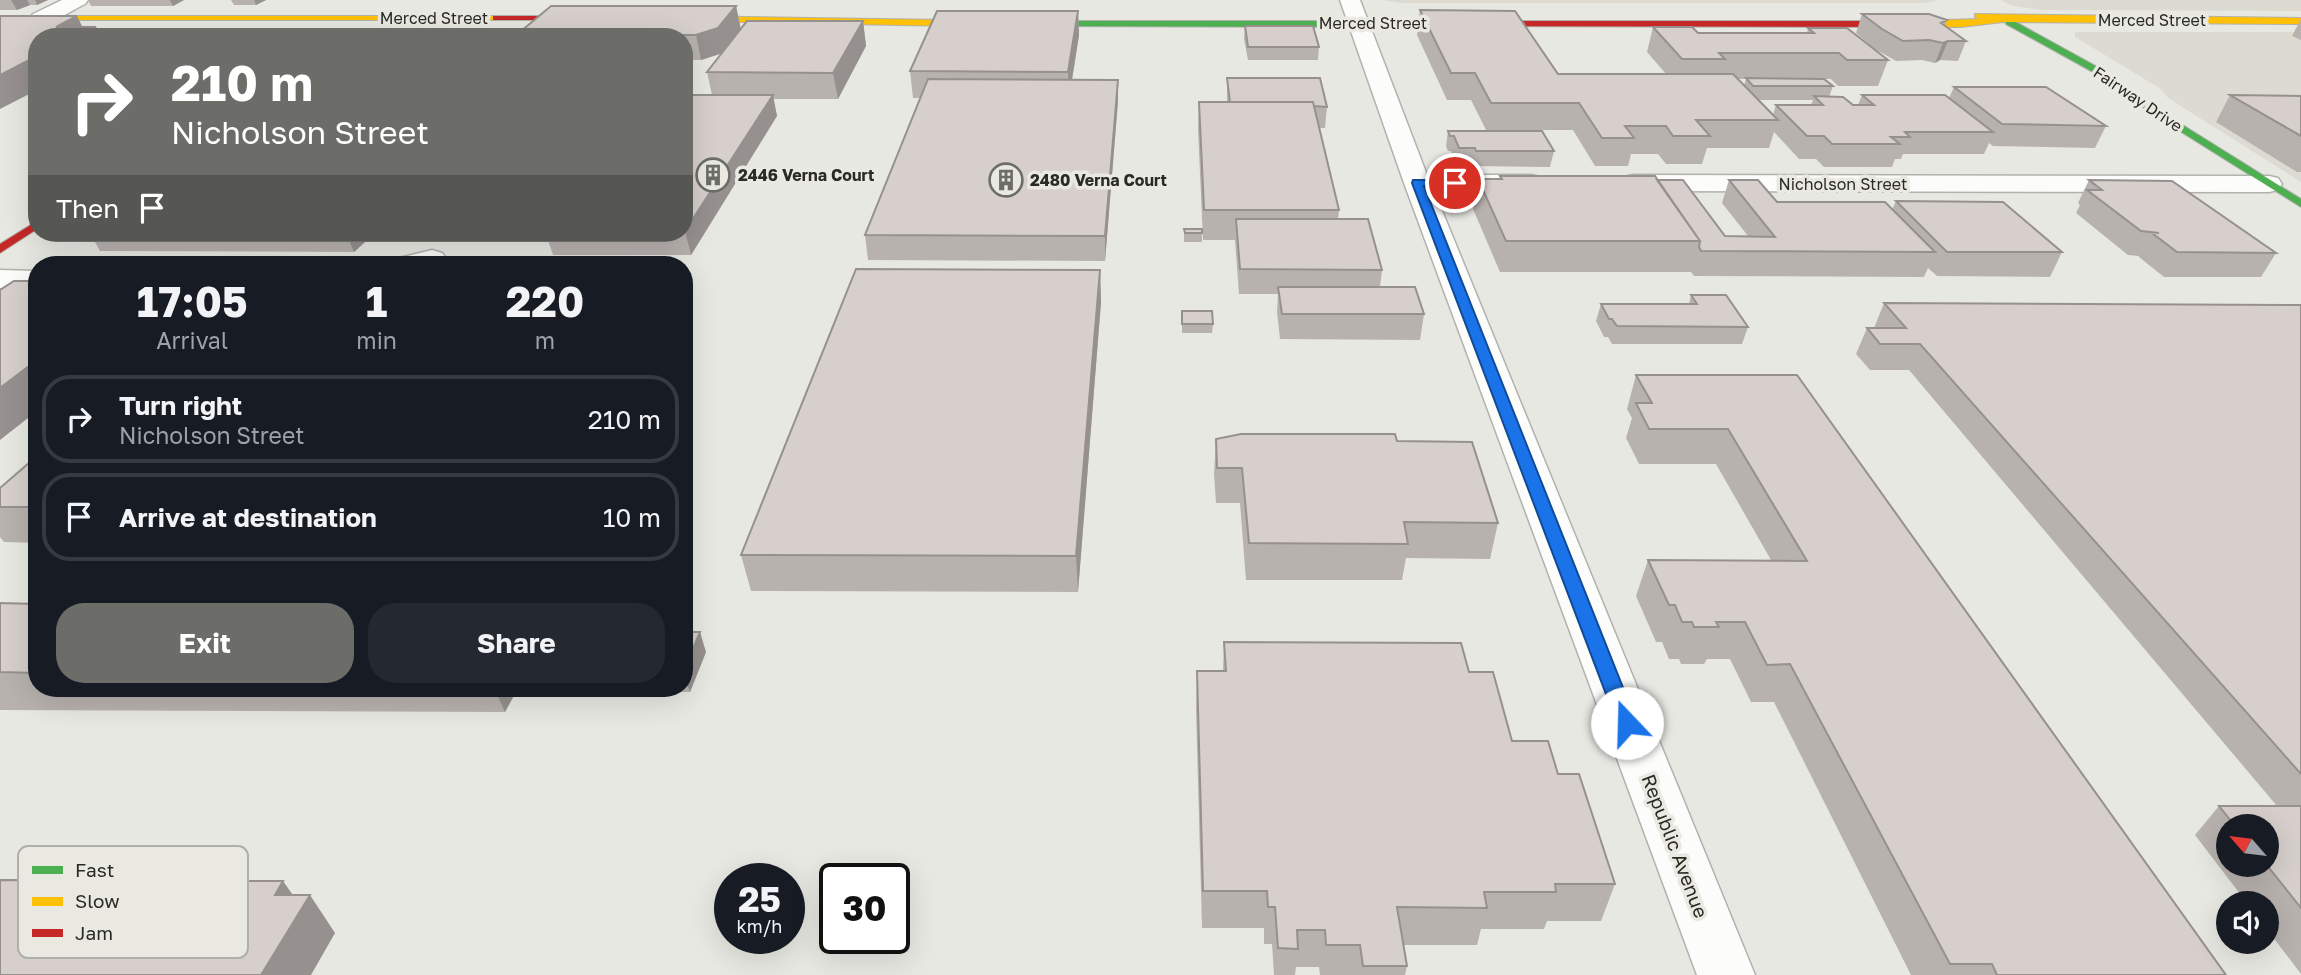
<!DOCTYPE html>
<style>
:root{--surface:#171b24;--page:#242831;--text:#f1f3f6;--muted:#9ea1a6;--line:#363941;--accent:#6c6c68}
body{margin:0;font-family:"Golos Text",sans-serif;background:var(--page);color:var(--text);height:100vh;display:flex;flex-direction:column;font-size:26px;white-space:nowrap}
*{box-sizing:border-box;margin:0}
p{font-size:23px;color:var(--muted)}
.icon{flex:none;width:38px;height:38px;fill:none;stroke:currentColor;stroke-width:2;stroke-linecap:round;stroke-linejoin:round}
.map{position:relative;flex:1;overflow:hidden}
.drawer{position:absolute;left:28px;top:256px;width:665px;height:441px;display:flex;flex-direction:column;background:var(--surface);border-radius:28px;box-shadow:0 7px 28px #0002}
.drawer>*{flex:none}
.guide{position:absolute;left:28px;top:28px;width:665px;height:214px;border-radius:28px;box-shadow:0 7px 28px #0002;background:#6c6c68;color:#fff;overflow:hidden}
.needle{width:46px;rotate:298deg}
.controls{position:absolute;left:2216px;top:814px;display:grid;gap:14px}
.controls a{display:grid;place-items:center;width:63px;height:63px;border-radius:50%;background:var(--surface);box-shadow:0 7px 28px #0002;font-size:35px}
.speed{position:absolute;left:714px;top:863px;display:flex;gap:14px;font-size:35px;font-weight:700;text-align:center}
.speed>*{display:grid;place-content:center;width:91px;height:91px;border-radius:50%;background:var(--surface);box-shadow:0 7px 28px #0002;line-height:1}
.speed small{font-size:18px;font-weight:400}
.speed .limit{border:4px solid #111;border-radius:10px;background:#fff;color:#111}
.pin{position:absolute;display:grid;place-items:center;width:60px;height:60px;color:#fff;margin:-30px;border:4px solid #fff;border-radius:50%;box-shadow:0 2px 7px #0007}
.me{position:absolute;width:77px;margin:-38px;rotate:339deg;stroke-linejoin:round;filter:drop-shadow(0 0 5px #0008)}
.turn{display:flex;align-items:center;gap:24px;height:147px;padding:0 28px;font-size:32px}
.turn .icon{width:91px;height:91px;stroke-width:2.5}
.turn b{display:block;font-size:49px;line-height:60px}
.then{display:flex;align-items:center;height:66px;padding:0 28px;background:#0003;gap:14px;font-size:26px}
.eta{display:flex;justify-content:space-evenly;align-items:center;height:119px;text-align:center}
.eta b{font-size:42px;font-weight:700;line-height:49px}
.button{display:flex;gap:14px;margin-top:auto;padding:14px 28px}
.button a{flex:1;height:80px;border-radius:28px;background:var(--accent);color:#fff;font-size:28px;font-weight:700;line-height:80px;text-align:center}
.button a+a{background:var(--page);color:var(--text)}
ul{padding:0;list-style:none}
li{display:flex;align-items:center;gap:21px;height:88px;margin:0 14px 10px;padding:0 14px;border:4px solid var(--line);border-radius:28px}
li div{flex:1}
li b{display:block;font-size:26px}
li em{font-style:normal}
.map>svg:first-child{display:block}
</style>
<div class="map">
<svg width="2301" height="975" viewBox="0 0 2301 975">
<rect width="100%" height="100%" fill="#e8e8e3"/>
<!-- built -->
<path fill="#dddbd1" d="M 1382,0 L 1935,0 L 1936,1 L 1925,3 L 1400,3 Z
M 2000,0 L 2301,0 L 2301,11 L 2041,10 L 2013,6 Z
M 2075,32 L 2301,32 L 2301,182 L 2168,98 L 2161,89 L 2075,37 Z"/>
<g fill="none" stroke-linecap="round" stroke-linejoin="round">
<defs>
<path id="street" d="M 62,0 L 88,0 L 85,4 C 70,11 50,27 33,22 L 30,18 L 33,14 Z
M 1340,0 L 1360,0 L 1427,175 L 1531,175 L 1540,177 L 1544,183 L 1540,189 L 1531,191 L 1434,191 L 1755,975 L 1697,975 L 1404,183 Z
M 1633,175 L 2269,176 L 2278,178 L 2282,184 L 2278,190 L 2269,192 L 1633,191 L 1624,189 L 1620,183 L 1624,177 Z
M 432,250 L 442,253 L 447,259 L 443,264 L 395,264 L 399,258 Z
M 0,270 L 37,271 L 37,289 L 0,288 Z"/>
<path id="fast" d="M 2006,20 L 2012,20 L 2099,68 L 2157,109 L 2301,199 L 2301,207 L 2151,113 L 2093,72 L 2006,24 Z
M 1013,21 L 1372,21 L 1376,24 L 1372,27 L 1010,26 L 1009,24 Z"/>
<path id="slow" d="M 1975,14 L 2301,18 L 2301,24 L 2003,22 L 1961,27 L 1905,27 L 1901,24 L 1905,21 L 1982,19 L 1975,18 Z
M 0,16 L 496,16 L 500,18 L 496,20 L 0,20 Z
M 688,16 L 1013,21 L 1017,24 L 1013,27 L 685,21 L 685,17 Z"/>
<path id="jam" d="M 496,16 L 589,16 L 593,18 L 589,20 L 493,20 L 493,16 Z
M 1372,21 L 1905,21 L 1909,24 L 1905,27 L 1369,26 L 1368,24 Z
M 37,221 L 37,229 L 0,253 L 0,244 Z"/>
</defs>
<!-- street casing -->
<use href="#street" stroke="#b1b1ae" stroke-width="3"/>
<!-- fast casing -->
<use href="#fast" stroke="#b1b1ae" stroke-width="2"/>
<!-- slow casing -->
<use href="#slow" stroke="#b1b1ae" stroke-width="2"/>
<!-- jam casing -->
<use href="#jam" stroke="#b1b1ae" stroke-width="2"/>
<!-- street -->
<use href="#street" fill="#fcfcfb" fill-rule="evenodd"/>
<!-- fast -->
<use href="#fast" fill="#4caf50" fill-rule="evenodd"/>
<!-- slow -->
<use href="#slow" fill="#ffc107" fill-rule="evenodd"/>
<!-- jam -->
<use href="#jam" fill="#c62828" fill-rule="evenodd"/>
</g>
<!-- wall -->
<path fill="#b8b2af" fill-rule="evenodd" d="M 0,0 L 48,0 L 37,5 L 30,5 L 17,10 L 0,10 Z
M 88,0 L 184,0 L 173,6 L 91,6 Z
M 231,0 L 266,0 L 256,5 L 234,5 Z
M 736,6 L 741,29 L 863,21 L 866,46 L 838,99 L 773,99 L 777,116 L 691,255 L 553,255 L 547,237 L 544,237 L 543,233 L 684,233 L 684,95 L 712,95 L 707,72 L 722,53 L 701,60 L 684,60 L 684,37 L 514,37 Z
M 1420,10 L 1558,74 L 1666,74 L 1647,52 L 1653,27 L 1698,33 L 1807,33 L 1808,28 L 1888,60 L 1878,86 L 1838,86 L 1831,79 L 1825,79 L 1833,86 L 1829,97 L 1853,105 L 1858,105 L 1862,95 L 1949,98 L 1954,87 L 2106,126 L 2095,148 L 1993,146 L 1989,143 L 1984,154 L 1903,154 L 1901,159 L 1895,159 L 1892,167 L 1824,167 L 1816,159 L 1799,159 L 1774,132 L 1769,148 L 1707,148 L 1702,164 L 1666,164 L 1658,154 L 1631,154 L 1628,166 L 1595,166 L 1573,130 L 1486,130 L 1471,100 L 1447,100 L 1417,35 ZM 1738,79 L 1746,79 L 1744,85 ZM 1759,100 L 1813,100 L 1811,105 L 1776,105 L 1773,115 Z
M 1078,11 L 1079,35 L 1072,80 L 1118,101 L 1105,261 L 868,260 L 865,235 L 921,98 L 913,98 L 910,71 Z
M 1862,14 L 1947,20 L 1945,25 L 1966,41 L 1958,61 L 1940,60 L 1935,63 L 1922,60 L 1896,61 L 1875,49 L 1856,33 Z
M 2301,19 L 2301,40 L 2292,36 Z
M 1245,26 L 1319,47 L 1318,60 L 1248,60 L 1244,39 Z
M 1227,78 L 1327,107 L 1325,128 L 1319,128 L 1339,210 L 1338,219 L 1382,270 L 1380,287 L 1424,314 L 1420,340 L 1280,339 L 1277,312 L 1278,294 L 1239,294 L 1235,240 L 1203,240 L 1198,129 L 1199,102 L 1227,102 Z
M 37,90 L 37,107 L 29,94 Z
M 2230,95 L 2301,96 L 2301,172 L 2297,172 L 2216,122 Z
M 1448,131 L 1554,151 L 1550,167 L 1474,166 L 1472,163 L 1456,163 L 1451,151 L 1448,151 L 1446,146 Z
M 1500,176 L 1657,180 L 1725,236 L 1748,236 L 1722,203 L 1729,180 L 1777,202 L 1892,210 L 1896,201 L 2062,252 L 2050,277 L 1937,276 L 1928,268 L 1924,277 L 1694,276 L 1691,272 L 1500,272 L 1473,209 L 1478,179 L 1499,179 Z
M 2089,180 L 2276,253 L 2261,277 L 2164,277 L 2139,257 L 2139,256 L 2128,255 L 2076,213 L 2080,205 L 2078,203 Z
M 1184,229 L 1202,229 L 1202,242 L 1184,242 Z
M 90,233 L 375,233 L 354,252 L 100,251 Z
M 1100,270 L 1101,302 L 1078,592 L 751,591 L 741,555 Z
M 1691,295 L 1748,327 L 1742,344 L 1612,344 L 1608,337 L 1604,337 L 1596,321 L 1601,304 L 1689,304 Z
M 1884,303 L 2301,305 L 2301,974 L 2266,928 L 2266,903 L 2247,903 L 2195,835 L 2219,806 L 2277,806 L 1909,370 L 1870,370 L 1856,354 L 1867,328 L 1874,328 ZM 2228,826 L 2266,826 L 2266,864 L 2228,864 Z
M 1182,311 L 1213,324 L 1212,333 L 1182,333 Z
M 1636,375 L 1797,375 L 2226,975 L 1911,975 L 1774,702 L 1751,702 L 1730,659 L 1707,659 L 1704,664 L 1681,664 L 1679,659 L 1669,659 L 1662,642 L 1656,642 L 1636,596 L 1648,560 L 1771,560 L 1716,464 L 1639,464 L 1626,438 L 1632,418 L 1627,409 Z
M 1216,439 L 1397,441 L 1498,523 L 1490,559 L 1406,558 L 1402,580 L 1246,580 L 1240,503 L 1216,503 L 1214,474 Z
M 37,456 L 37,543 L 4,542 L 0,537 L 0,488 Z
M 0,603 L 37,604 L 37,688 L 518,688 L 505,712 L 0,710 Z
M 684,632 L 706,652 L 690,692 L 629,692 L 627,688 L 684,688 Z
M 1224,642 L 1469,672 L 1512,741 L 1558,774 L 1615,884 L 1601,921 L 1547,921 L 1544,929 L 1481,929 L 1477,945 L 1404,945 L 1407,966 L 1405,975 L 1320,975 L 1319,967 L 1296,967 L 1295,975 L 1274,975 L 1272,944 L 1264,944 L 1264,928 L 1202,928 L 1196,709 L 1197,671 L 1223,671 Z"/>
<!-- shaded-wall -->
<path fill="#96918e" d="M 11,0 L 27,0 L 30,5 L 17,10 Z
M 35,0 L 48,0 L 37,5 Z
M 170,0 L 184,0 L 173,6 Z
M 254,0 L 266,0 L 256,5 Z
M 736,6 L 741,31 L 723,53 L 701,60 L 696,35 Z
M 1078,11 L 1079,35 L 1069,98 L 1068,72 Z
M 77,16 L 85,32 L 96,27 L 101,37 L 61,37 L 56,27 Z
M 863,21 L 866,46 L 838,99 L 833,73 Z
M 1948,41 L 1940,60 L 1935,63 L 1943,43 Z
M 37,56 L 37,90 L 0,109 L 0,75 Z
M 1118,80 L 1118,101 L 1105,261 L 1105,236 Z
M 773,95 L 777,116 L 691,255 L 685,231 Z
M 346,233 L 375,233 L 354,252 Z
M 1100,270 L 1101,302 L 1078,592 L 1076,556 Z
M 684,285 L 688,301 L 684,308 Z
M 37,360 L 37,411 L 0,440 L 0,388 Z
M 700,632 L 706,652 L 690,692 L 684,676 L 684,670 Z
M 494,688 L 518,688 L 505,712 Z
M 283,881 L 302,908 L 310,895 L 335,933 L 311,975 L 261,975 L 275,895 Z"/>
<!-- building -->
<path fill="#d6cfcb" stroke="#96918e" stroke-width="2" d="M 551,6 L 736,6 L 718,28 L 696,35 L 638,35 L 636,37 L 514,37 Z
M 1420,10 L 1515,11 L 1558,74 L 1733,74 L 1778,120 L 1696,120 L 1710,136 L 1673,136 L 1666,126 L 1625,126 L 1634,138 L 1602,138 L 1579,103 L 1491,103 L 1475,73 L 1451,73 Z
M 937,11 L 1078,11 L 1068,72 L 910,71 Z
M 1862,14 L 1929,14 L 1947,20 L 1941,23 L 1966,41 L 1948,41 L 1943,43 L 1929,40 L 1903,41 L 1882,29 Z
M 0,16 L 77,16 L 56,27 L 96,27 L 76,37 L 37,37 L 37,56 L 0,75 Z
M 747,21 L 863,21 L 833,73 L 707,72 Z
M 1245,26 L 1313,26 L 1319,47 L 1248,47 Z
M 1653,27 L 1692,27 L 1698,33 L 1814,33 L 1808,28 L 1847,28 L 1888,60 L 1847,60 L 1839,53 L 1719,53 L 1725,59 L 1682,59 Z
M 1227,78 L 1320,78 L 1327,107 L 1314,106 L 1313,102 L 1230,102 Z
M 1746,78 L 1824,79 L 1833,86 L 1753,86 Z
M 928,79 L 1118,80 L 1105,236 L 865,235 Z
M 1954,87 L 2046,87 L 2106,126 L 2002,124 Z
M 684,95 L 773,95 L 685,231 L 684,231 Z
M 1862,95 L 1945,95 L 1993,132 L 1905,132 L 1910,137 L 1891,137 L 1900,144 L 1832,144 L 1824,136 L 1807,136 L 1776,105 L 1823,105 L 1814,96 L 1843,97 L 1853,105 L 1874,105 Z
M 2230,95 L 2301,96 L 2301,136 Z
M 1199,102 L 1313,102 L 1339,210 L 1204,210 Z
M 1448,131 L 1542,131 L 1554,151 L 1476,151 L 1475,148 L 1459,148 L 1454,136 L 1450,136 Z
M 1500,176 L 1655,176 L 1700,241 L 1506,241 L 1478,179 L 1502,179 Z
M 1657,180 L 1683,180 L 1725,236 L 1775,237 L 1729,180 L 1758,180 L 1777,202 L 1885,202 L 1935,252 L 1701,251 L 1699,247 L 1700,241 Z
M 2089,180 L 2172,181 L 2276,253 L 2177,252 L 2152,233 L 2159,233 L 2141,231 L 2087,190 L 2102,190 Z
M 1896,201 L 2003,202 L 2062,252 L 1947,252 Z
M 1236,219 L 1368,219 L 1382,270 L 1240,269 Z
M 1184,229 L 1202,229 L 1202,233 L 1185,233 Z
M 856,269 L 1100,270 L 1076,556 L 741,555 Z
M 14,281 L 37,281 L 37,360 L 0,388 L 0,290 Z
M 1278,287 L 1415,287 L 1424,314 L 1282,314 Z
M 1691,295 L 1726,295 L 1748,327 L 1617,326 L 1612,319 L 1609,319 L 1601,304 L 1697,304 Z
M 1884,303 L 2301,305 L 2301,774 L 1920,344 L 1880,344 L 1867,328 L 1906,328 Z
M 1182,311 L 1212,311 L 1213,324 L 1182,324 Z
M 1636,375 L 1797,375 L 2226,975 L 1997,975 L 1992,964 L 1950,964 L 1790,664 L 1767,665 L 1745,622 L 1716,622 L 1719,627 L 1694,627 L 1692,622 L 1682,622 L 1675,605 L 1669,605 L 1648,560 L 1807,561 L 1728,429 L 1649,429 L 1636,403 L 1652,403 Z
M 1241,434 L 1395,434 L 1397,441 L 1472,442 L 1498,523 L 1404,522 L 1408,544 L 1249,543 L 1242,468 L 1217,468 L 1216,439 Z
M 37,456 L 37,507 L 0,507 L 0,488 Z
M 0,603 L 37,604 L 37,673 L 0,672 Z
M 684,632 L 700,632 L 684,670 Z
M 1224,642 L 1461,643 L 1469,672 L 1493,672 L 1512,741 L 1548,741 L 1558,774 L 1579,774 L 1615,884 L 1555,884 L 1556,892 L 1484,892 L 1487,908 L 1397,907 L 1407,966 L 1363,966 L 1360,945 L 1326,945 L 1325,930 L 1297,930 L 1298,949 L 1278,948 L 1275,907 L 1268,907 L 1267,891 L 1203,891 L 1197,671 L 1226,671 Z
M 2219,806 L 2301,806 L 2301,908 L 2266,864 L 2266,826 L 2235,826 Z
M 0,880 L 283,881 L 275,895 L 310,895 L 261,975 L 0,975 Z"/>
<!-- route -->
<path fill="#1a73e8" stroke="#114b97" stroke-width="2" d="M 1413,180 L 1455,180 L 1461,183 L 1455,186 L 1424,186 L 1637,723 L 1634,728 L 1627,730 L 1620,728 L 1617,723 L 1412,183 Z"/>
<!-- icons -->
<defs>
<symbol id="building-ring" viewBox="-11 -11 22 22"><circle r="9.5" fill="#eae9e1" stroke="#6c6c68" stroke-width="1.5"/><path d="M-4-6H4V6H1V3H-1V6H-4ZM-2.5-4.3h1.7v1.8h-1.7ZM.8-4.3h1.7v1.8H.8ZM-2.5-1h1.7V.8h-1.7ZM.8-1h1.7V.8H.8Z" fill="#6c6c68"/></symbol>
</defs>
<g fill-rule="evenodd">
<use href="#building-ring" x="694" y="156" width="38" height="38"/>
<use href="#building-ring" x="987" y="161" width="38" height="38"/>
</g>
<g text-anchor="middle" stroke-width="7" stroke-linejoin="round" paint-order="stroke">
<!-- far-street labels -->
<g font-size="16" fill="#292926" stroke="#eae9e1">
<text x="434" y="24">Merced Street</text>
<text x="2152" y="26">Merced Street</text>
<text x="1373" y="29">Merced Street</text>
<text transform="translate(2138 99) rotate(34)" y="6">Fairway Drive</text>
<text x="1843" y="190">Nicholson Street</text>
</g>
<!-- far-poi labels -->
<g font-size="16" font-weight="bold" fill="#292926" stroke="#eae9e1" text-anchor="start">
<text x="738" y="181">2446 Verna Court</text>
<text x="1030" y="186">2480 Verna Court</text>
</g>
<!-- street labels -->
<g font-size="19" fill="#292926" stroke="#eae9e1">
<text transform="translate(1675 846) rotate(69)" y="7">Republic Avenue</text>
</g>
</g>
<!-- legend -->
<rect x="18" y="846" width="230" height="112" rx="10" fill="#eae9e1" stroke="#b0afa9" stroke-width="2"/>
<rect x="32" y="866" width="31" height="8" fill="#4caf50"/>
<rect x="32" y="897" width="31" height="9" fill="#ffc107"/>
<rect x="32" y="929" width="31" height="8" fill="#c62828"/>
<g font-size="19" fill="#292926">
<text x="75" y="877">Fast</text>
<text x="75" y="908">Slow</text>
<text x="75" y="940">Jam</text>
</g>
</svg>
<div class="controls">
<a><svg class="needle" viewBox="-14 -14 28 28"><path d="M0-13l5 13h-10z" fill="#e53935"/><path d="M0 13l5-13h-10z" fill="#9ea1a6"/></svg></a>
<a><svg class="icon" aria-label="sound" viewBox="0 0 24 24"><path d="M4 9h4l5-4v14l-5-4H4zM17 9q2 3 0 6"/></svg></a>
</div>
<div class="speed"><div>25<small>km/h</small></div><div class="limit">30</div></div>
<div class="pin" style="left:1455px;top:183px;background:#d93025"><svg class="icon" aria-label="arrive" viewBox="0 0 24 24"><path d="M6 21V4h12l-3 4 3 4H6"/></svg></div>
<svg class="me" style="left:1627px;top:723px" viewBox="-20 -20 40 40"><circle r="19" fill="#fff"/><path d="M0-13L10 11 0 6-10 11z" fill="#1a73e8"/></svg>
<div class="guide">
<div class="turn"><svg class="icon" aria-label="right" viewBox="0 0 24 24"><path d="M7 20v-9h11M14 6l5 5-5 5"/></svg><div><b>210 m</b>Nicholson Street</div></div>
<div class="then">Then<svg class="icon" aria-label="arrive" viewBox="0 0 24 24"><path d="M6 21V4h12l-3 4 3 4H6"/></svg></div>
</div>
<section class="drawer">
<div class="eta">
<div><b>17:05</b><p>Arrival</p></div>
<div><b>1</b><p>min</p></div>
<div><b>220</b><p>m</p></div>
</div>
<ul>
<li><svg class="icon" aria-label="right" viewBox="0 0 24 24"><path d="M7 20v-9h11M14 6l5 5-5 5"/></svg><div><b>Turn right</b><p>Nicholson Street</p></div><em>210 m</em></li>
<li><svg class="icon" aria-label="arrive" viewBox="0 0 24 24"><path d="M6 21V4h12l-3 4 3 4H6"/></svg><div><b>Arrive at destination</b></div><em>10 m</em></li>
</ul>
<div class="button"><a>Exit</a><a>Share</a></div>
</section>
</div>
